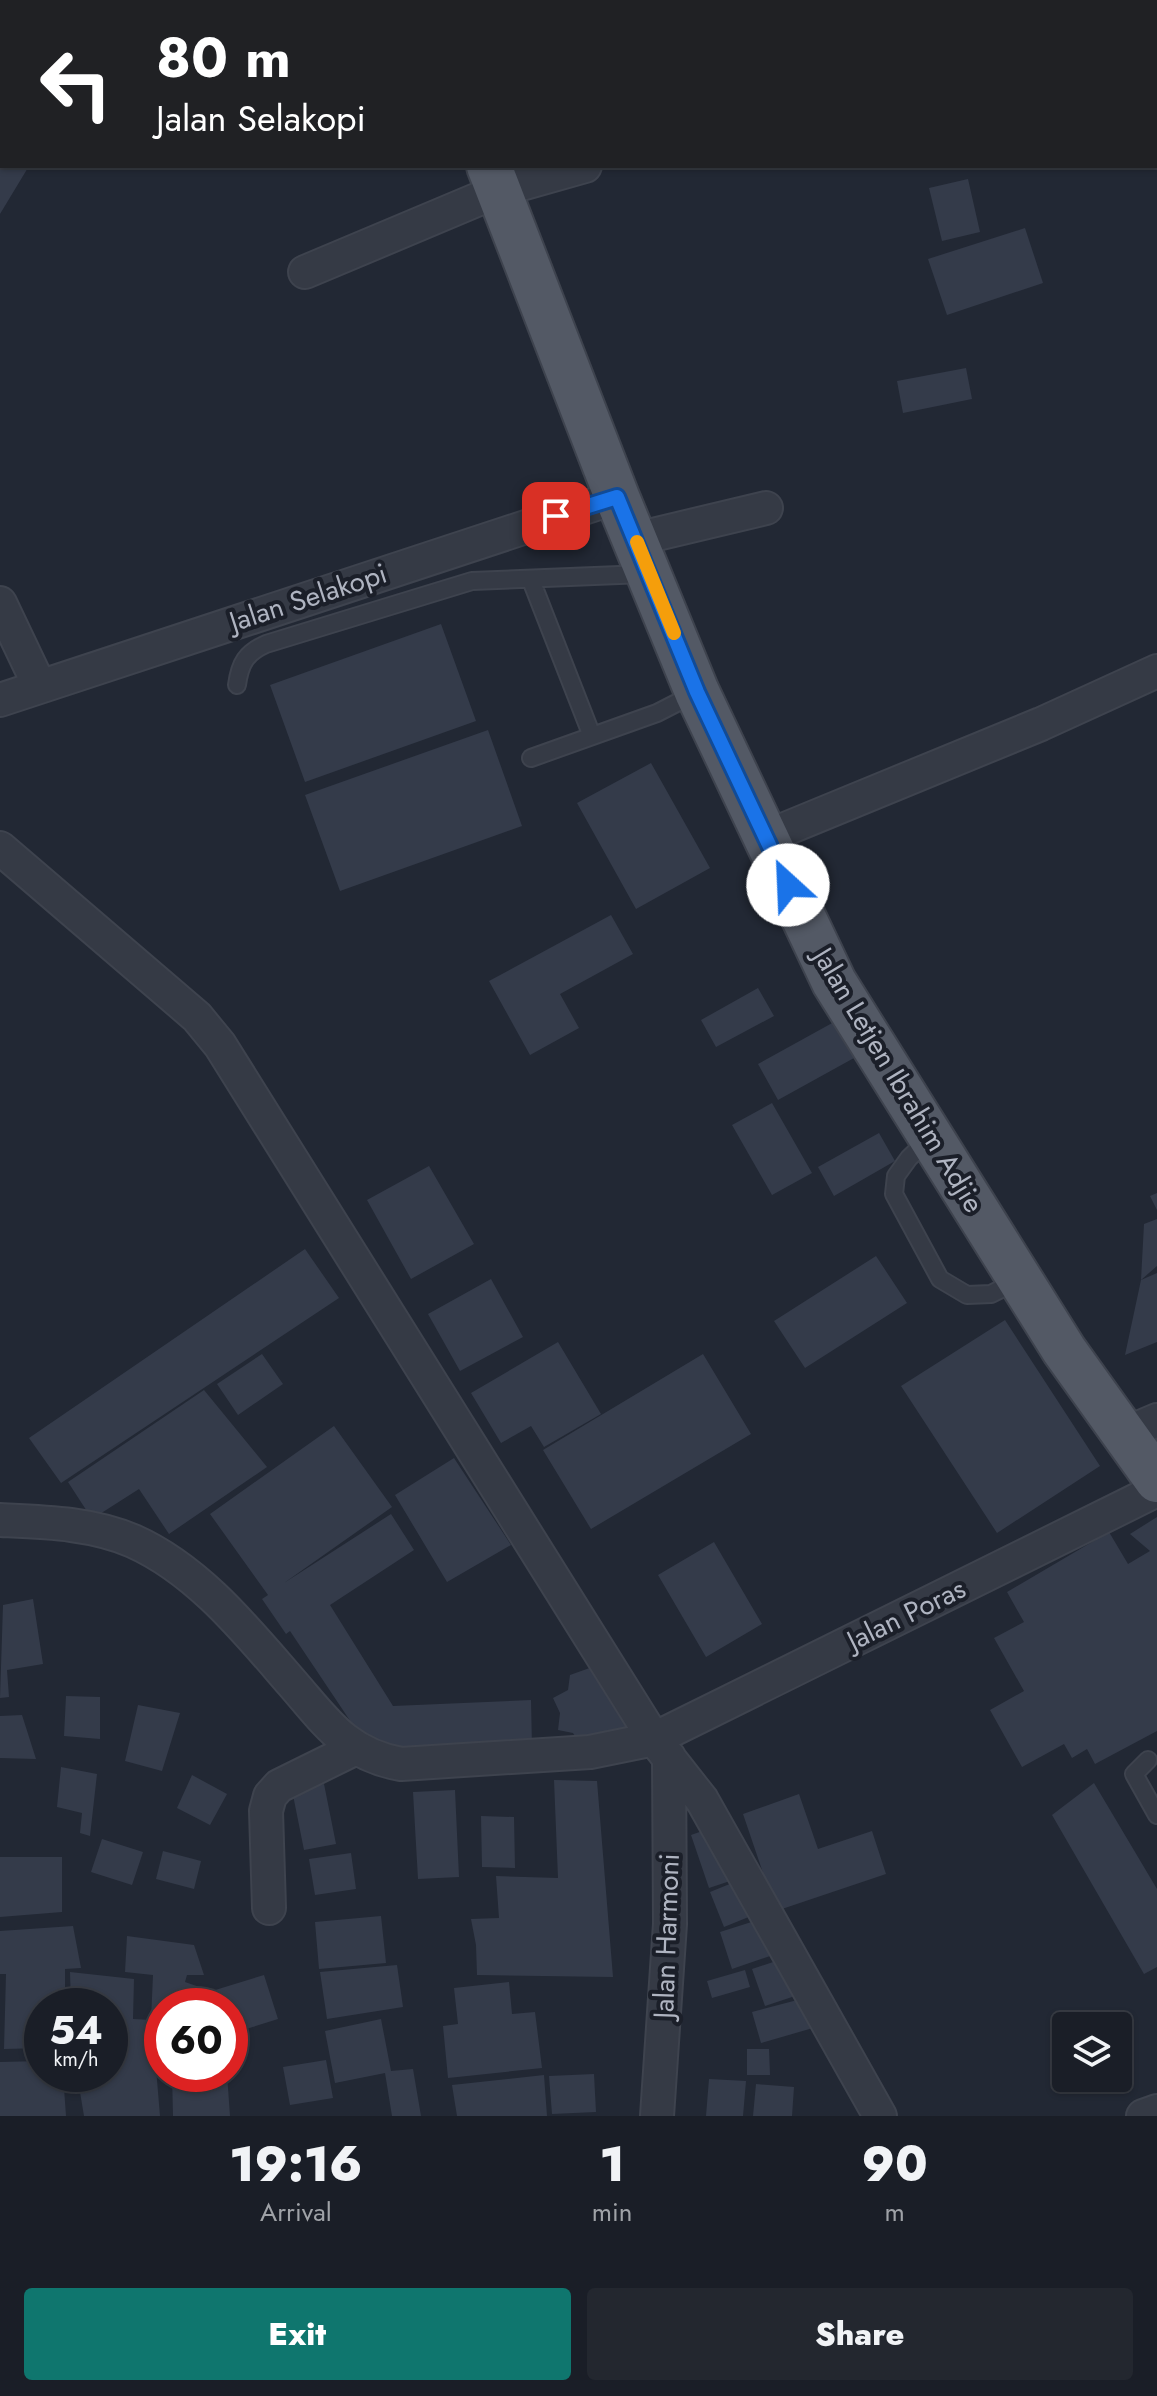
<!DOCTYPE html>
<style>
:root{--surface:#1a1e27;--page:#23272f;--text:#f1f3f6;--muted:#9fa2a7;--line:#383c44;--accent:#0f766e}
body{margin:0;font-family:Jost,sans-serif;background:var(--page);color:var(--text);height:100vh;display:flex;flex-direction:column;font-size:30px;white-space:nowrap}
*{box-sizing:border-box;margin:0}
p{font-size:26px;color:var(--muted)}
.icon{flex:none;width:44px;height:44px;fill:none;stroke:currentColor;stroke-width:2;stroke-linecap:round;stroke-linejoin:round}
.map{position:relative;height:2116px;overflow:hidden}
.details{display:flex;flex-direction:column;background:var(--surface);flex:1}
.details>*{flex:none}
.guide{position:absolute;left:0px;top:0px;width:1158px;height:168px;box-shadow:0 2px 6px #0004,0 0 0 2px var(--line);background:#202124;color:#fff;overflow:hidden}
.controls{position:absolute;left:1052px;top:2012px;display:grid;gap:16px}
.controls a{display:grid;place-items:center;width:80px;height:80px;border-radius:8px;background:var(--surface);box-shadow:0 2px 6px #0004,0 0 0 2px var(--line);font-size:40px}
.speed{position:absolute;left:24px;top:1988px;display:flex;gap:16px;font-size:40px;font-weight:700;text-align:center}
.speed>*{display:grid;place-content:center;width:104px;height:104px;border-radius:50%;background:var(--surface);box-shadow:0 2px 6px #0004,0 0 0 2px var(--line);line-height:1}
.speed small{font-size:20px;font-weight:400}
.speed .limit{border:12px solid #d22;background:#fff;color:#111}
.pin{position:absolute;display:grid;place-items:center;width:68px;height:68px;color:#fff;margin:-34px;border-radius:16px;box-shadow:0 4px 12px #0006}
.me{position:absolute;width:88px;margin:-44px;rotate:335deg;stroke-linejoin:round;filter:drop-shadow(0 0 6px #0008)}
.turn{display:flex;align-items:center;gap:28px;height:168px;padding:0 24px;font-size:36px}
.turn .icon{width:104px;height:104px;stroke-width:2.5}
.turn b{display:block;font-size:56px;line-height:68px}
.eta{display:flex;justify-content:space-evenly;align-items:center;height:136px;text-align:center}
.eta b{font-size:48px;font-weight:800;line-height:56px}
.primary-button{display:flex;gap:16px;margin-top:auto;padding:16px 24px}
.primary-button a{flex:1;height:92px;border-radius:8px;background:var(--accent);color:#fff;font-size:32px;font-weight:800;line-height:92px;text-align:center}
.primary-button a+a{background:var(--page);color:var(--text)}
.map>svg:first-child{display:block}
</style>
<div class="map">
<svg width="1157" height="2116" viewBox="0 0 1157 2116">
<rect width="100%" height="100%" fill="#222834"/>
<!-- building -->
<path fill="#343b4a" d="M 0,166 L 29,166 L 0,214 Z
M 968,179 L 980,232 L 942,241 L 929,188 Z
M 1025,228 L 1043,283 L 947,315 L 928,259 Z
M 966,368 L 972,399 L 903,413 L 897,381 Z
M 441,624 L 476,721 L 305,782 L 270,685 Z
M 488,730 L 522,826 L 340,891 L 305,795 Z
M 651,763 L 710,868 L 636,909 L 577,803 Z
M 611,915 L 633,954 L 560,994 L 579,1028 L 530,1055 L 489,981 Z
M 758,988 L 774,1016 L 716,1047 L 701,1020 Z
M 834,1022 L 854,1058 L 778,1100 L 758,1064 Z
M 772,1103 L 812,1173 L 772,1195 L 732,1125 Z
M 879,1133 L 895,1161 L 834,1196 L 818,1167 Z
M 429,1166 L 474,1244 L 411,1279 L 367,1200 Z
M 1157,1193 L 1157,1210 L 1150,1196 Z
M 1157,1219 L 1157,1266 L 1141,1280 L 1144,1224 Z
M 305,1249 L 339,1298 L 61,1483 L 29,1438 Z
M 876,1256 L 907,1303 L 805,1368 L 774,1321 Z
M 1157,1273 L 1157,1342 L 1125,1355 L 1141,1280 Z
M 491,1279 L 523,1337 L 460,1371 L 428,1314 Z
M 1005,1320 L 1100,1466 L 997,1533 L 901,1386 Z
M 558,1342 L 601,1414 L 544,1447 L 531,1426 L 501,1443 L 471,1393 Z
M 262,1354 L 283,1384 L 238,1415 L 217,1384 Z
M 703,1354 L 751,1434 L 591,1529 L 543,1450 Z
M 204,1390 L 267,1467 L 169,1534 L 139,1489 L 92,1519 L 68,1482 Z
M 334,1426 L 392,1507 L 284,1583 L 391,1514 L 414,1550 L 330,1605 L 393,1706 L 531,1700 L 532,1747 L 371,1752 L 290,1631 L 286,1634 L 262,1599 L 268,1595 L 210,1514 Z
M 454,1458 L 511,1545 L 447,1582 L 395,1495 Z
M 1157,1517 L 1157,1731 L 1095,1764 L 1087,1749 L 1072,1758 L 1064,1744 L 1022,1767 L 990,1710 L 1024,1691 L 994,1638 L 1024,1622 L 1007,1592 L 1109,1532 L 1128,1564 L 1150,1551 L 1130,1534 Z
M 714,1542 L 762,1624 L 706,1657 L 658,1575 Z
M 33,1599 L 43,1664 L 7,1670 L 9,1697 L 0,1698 L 3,1605 Z
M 598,1665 L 641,1739 L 581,1747 L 573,1733 L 558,1730 L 560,1713 L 553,1698 L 568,1690 L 570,1675 Z
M 66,1696 L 100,1697 L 100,1739 L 64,1736 Z
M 138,1705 L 180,1713 L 162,1771 L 125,1761 Z
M 22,1715 L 36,1759 L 0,1758 L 0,1716 Z
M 61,1767 L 97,1774 L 90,1836 L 80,1833 L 82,1813 L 57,1807 Z
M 192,1775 L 227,1794 L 210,1825 L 177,1808 Z
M 554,1780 L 597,1781 L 613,1977 L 477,1975 L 476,1945 L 471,1919 L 499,1918 L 496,1876 L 558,1878 Z
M 1094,1783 L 1157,1889 L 1157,1967 L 1144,1974 L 1052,1815 Z
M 324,1784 L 336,1844 L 304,1850 L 292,1790 Z
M 455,1790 L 459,1877 L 418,1879 L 413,1792 Z
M 799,1794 L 818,1849 L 872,1831 L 886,1874 L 776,1911 L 743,1814 Z
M 481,1816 L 514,1817 L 515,1868 L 482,1867 Z
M 711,1828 L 730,1881 L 709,1888 L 691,1835 Z
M 102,1839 L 143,1852 L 132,1885 L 91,1872 Z
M 163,1851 L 201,1861 L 194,1889 L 156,1879 Z
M 351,1853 L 356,1889 L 315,1895 L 309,1859 Z
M 0,1857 L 62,1857 L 62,1912 L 0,1917 Z
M 742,1879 L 756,1914 L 724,1927 L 710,1892 Z
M 381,1916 L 386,1963 L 319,1969 L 315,1922 Z
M 764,1918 L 776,1954 L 732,1969 L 720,1932 Z
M 73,1926 L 81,1968 L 65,1969 L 65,2006 L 42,2006 L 42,2048 L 4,2049 L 6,1974 L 0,1974 L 0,1931 Z
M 127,1936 L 194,1945 L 204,1975 L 187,1975 L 185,1982 L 208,1990 L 211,2006 L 162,2006 L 162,2026 L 151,2025 L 149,2067 L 156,2068 L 160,2116 L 84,2116 L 77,2074 L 110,2074 L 110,2006 L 71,2006 L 70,1972 L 134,1979 L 133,2019 L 151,2020 L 153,1975 L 125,1972 Z
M 785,1958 L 798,1995 L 765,2006 L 752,1969 Z
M 397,1965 L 403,2007 L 327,2019 L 320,1972 Z
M 745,1970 L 750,1987 L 712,1998 L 707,1981 Z
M 264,1975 L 278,2019 L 230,2034 L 230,2006 L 217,2006 L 212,1991 Z
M 509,1982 L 512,2014 L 535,2012 L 542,2068 L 448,2078 L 443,2026 L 458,2024 L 454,1988 Z
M 805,1998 L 813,2028 L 761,2043 L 752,2012 Z
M 381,2019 L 391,2071 L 413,2069 L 421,2116 L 392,2116 L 385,2073 L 335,2083 L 325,2031 Z
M 160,2042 L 162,2042 L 162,2063 L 158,2062 Z
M 747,2049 L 769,2049 L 770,2075 L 747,2075 Z
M 326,2060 L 333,2098 L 290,2105 L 283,2067 Z
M 42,2061 L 42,2074 L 63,2074 L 66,2116 L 0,2116 L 0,2062 Z
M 172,2074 L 227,2074 L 230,2116 L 173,2116 Z
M 594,2074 L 596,2112 L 552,2114 L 549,2076 Z
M 544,2075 L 547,2116 L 457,2116 L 452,2085 Z
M 709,2079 L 746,2081 L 743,2116 L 706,2116 Z
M 756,2084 L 794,2087 L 792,2116 L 753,2116 Z"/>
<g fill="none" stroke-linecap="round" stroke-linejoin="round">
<defs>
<path id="service" d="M 531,580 L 592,736
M 237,685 C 240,663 246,653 266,644 L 472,581 L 644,574
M 531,758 L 657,713 L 696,693
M 930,1138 L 909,1158 L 896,1176 L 894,1194 L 940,1279 L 967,1295 L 991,1294 L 1019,1280
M 1148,1760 L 1134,1774 L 1157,1815"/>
<path id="minor" d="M 305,272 L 500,190 L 585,166
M 636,539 L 766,508
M 0,603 L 39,685
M 0,700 L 617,497
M 766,837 L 1041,724 L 1157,671
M 0,848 L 197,1017 L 220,1045 L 654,1739 L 702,1800 L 880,2116
M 1124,1434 L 1157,1420
M 0,1520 C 44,1522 92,1523 133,1541 C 198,1570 246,1630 292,1683 C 326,1722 346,1754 401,1764 L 590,1752 L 654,1739 L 1157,1490
M 269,1908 L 266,1811 L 270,1796 L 279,1786 L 356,1748
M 657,2116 L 670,1924 L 669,1757
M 1143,2116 L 1157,2111"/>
<path id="primary" d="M 414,0 L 415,2
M 489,166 L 617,497 L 697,692 L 834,982 L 1064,1350 L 1157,1480"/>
</defs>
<!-- service casing -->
<use href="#service" stroke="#3e434e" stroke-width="20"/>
<!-- minor casing -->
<use href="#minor" stroke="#3e434e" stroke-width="36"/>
<!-- primary casing -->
<use href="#primary" stroke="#3e434e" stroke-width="48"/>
<!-- service -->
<use href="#service" stroke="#353a45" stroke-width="16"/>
<!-- minor -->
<use href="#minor" stroke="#353a45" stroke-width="32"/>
<!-- primary -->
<use href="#primary" stroke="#535965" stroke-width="44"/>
</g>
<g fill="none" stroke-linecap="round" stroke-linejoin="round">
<defs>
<path id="route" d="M 556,516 L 617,497 L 697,692 L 788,885"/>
</defs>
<!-- route casing -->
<use href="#route" stroke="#114b97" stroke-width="20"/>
<!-- route -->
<use href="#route" stroke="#1a73e8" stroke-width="14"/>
<!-- slow -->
<path stroke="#f59e0b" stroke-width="14" d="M 637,542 L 674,633"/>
</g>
<g text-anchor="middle" stroke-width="8" stroke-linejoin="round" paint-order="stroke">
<!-- street labels -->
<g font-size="28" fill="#afb4c1" stroke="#1b1f29">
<text transform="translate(308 597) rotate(-18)" y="10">Jalan Selakopi</text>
<text transform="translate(899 1080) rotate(59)" y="10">Jalan Letjen Ibrahim Adjie</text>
<text transform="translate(906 1614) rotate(-26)" y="10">Jalan Poras</text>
<text transform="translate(666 1936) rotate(-88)" y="10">Jalan Harmoni</text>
</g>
</g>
</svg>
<div class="controls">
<a><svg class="icon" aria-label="layers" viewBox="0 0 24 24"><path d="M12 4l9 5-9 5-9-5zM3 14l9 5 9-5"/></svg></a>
</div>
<div class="speed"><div>54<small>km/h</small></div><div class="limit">60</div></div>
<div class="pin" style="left:556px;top:516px;background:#d93025"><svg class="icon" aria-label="arrive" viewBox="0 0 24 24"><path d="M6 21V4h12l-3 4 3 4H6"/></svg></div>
<svg class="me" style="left:788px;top:885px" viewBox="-20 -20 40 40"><circle r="19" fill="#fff"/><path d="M0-13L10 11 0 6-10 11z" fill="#1a73e8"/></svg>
<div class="guide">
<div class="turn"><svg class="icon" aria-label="left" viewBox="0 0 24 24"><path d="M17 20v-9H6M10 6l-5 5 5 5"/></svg><div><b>80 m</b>Jalan Selakopi</div></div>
</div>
</div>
<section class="details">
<div class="eta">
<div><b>19:16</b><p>Arrival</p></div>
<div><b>1</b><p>min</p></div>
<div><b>90</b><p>m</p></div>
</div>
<div class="primary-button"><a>Exit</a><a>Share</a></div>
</section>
